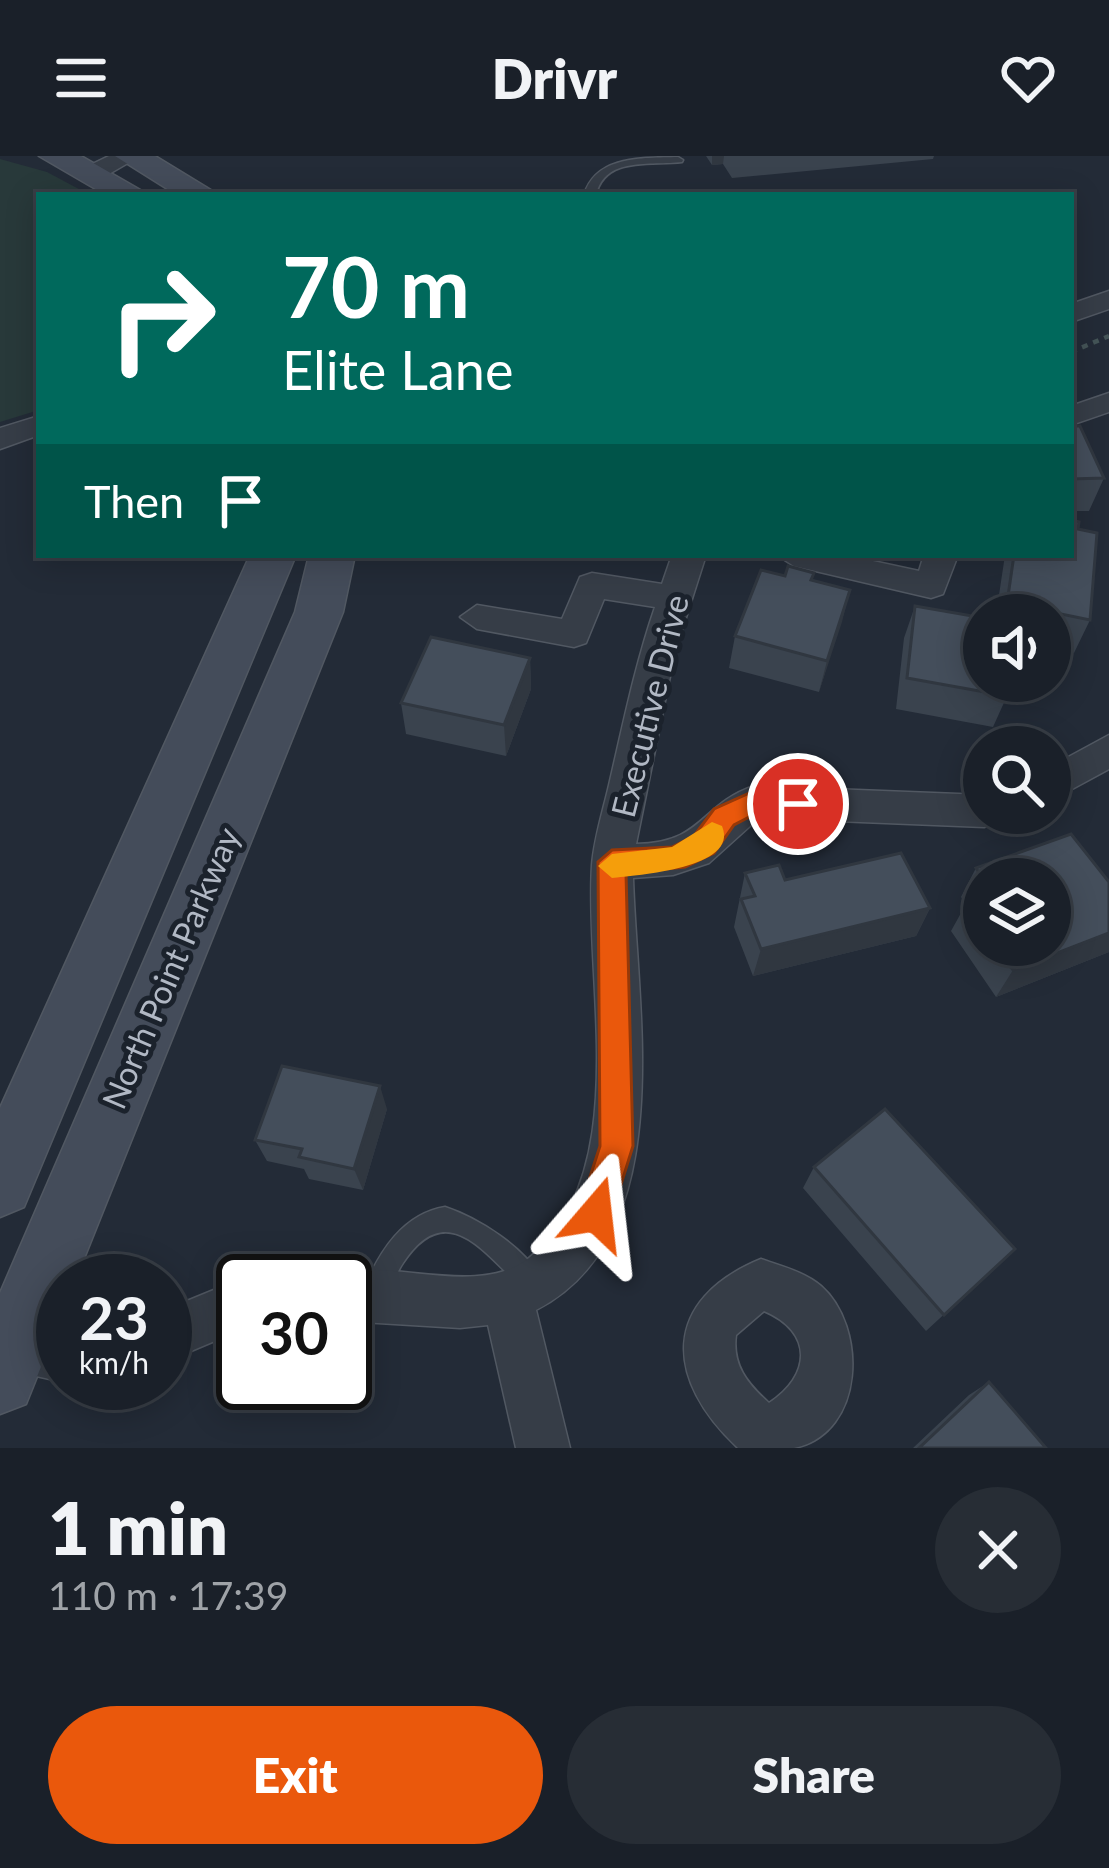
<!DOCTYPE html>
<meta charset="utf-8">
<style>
:root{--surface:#1a2029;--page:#272d35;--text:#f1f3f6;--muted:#9fa3a8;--line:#383e46;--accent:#ea580c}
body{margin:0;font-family:Lato,sans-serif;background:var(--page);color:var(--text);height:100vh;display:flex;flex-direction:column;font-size:45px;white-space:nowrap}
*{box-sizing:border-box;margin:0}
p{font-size:39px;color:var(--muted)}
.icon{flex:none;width:66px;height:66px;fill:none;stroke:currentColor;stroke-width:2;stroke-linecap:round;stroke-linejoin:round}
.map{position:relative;height:1292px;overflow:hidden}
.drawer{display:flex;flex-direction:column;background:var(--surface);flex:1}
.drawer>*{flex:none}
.top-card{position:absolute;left:36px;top:36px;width:1038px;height:366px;border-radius:0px;box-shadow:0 6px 30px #0003,0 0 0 3px var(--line);background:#00695c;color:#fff;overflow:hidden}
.controls{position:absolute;left:963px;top:438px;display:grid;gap:24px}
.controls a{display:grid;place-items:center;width:108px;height:108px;border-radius:50%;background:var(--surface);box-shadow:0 6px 30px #0003,0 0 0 3px var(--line);font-size:60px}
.speed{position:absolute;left:36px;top:1098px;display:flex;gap:24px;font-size:60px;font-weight:700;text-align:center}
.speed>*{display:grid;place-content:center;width:156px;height:156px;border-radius:50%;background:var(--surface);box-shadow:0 6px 30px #0003,0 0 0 3px var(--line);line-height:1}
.speed small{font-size:30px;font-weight:400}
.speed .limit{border:6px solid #111;border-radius:18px;background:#fff;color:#111}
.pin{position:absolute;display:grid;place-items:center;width:102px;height:102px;color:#fff;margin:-51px;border:6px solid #fff;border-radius:50%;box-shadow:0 3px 12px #0007}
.me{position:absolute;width:132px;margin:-66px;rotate:17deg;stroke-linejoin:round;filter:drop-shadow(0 0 9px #0008)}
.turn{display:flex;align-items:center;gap:42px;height:252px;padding:0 48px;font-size:54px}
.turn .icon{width:156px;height:156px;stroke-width:2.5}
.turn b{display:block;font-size:84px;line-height:102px}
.then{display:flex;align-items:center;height:114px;padding:0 48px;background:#0003;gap:24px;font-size:45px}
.round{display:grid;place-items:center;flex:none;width:126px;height:126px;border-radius:63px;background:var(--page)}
.summary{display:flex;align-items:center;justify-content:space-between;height:204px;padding:0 48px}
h1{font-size:72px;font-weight:800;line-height:90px}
.action{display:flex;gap:24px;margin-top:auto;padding:24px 48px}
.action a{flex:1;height:138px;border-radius:72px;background:var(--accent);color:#fff;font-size:48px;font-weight:800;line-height:138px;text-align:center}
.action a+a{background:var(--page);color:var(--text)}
header{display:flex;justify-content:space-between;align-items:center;height:156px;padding:0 48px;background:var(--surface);font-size:54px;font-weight:800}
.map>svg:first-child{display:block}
</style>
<header><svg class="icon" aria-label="menu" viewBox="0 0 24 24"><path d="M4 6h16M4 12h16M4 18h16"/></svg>Drivr<svg class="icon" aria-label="heart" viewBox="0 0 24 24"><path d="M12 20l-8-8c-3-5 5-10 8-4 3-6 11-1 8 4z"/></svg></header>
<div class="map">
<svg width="1109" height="1292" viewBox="0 0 1109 1292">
<rect width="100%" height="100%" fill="#232b37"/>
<!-- green -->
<path fill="#28393a" d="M 0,3 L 47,16 L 90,39 L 39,39 L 39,254 L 0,266 Z"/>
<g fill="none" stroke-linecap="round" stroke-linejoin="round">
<defs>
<path id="lane" d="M 678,1 L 683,4 L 682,6 C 650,10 605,0 596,39 L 584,39 C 596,0 640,2 678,1 Z
M 445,1051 C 478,1062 526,1092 541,1123 L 537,1131 L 529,1135 L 521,1131 C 482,1094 446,1042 403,1107 C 394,1120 391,1137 376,1144 L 368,1140 L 364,1132 C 380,1095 403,1058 445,1051 Z"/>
<path id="street" d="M 109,0 L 140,0 L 102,22 L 84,22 L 84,12 Z
M 1109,135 L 1109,153 L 1071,166 L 1071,148 Z
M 1109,237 L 1109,256 L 1071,269 L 1071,250 Z
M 39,260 L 39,279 L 0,293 L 0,272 Z
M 672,399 L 706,399 L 675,496 L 636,688 C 704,687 699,649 754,630 L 984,639 L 984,657 L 1003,657 L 998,666 L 984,671 L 759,662 L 709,707 L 673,719 L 633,722 C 637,857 680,1080 536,1154 L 570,1292 L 516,1292 L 488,1169 L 460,1172 L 345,1165 L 345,1125 L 326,1125 C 368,1092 472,1147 529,1102 C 634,1018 584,829 592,709 C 594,683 603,655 609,629 C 623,569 635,509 655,451 L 604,443 L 586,487 L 574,491 L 477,473 L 460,461 L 477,449 L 562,463 L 580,421 L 592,417 L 662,428 Z
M 777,399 L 845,399 L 919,415 L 924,399 L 958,399 L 943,438 L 931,442 L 794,410 Z
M 1109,579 L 1109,613 L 1050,645 L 1050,611 Z
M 761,1103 C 780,1110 805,1116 821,1130 C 867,1170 866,1277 794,1292 C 777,1292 755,1292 738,1292 C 664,1223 661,1144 761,1103 ZM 764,1155 C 814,1176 811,1220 769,1247 C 747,1227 732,1209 736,1179 Z
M 243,1122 L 251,1125 L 243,1125 L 243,1173 L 165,1206 L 165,1154 Z
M 13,1165 L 63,1174 L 63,1226 L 0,1212 L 0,1170 Z"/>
<path id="secondary" d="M 39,0 L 81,0 L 149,39 L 106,39 Z
M 115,0 L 155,0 L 219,39 L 177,39 Z
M 250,399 L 296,399 L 24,1051 L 0,1061 L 0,952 Z
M 309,399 L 355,399 L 343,456 L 75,1125 L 63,1125 L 63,1156 L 26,1248 L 0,1258 L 0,1137 L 295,456 Z"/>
</defs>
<!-- lane casing -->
<use href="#lane" stroke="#515862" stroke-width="3"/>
<!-- street casing -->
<use href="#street" stroke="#515862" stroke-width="3"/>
<!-- secondary casing -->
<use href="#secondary" stroke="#515862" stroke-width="3"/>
<!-- path -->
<path stroke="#445457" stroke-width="4.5" stroke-dasharray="6 6" stroke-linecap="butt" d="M 1071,196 L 1109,180"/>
<!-- lane -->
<use href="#lane" fill="#363d47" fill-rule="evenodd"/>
<!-- street -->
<use href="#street" fill="#363d47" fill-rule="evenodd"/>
<!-- secondary -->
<use href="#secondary" fill="#444c5a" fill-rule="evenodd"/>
</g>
<!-- wall -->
<path fill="#3a434e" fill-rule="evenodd" d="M 706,0 L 934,0 L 933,3 L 732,22 L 723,8 L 712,9 Z
M 1071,270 L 1104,322 L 1089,355 L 1071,355 Z
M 1078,373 L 1090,464 L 1074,497 L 1050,491 L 1050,459 L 996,459 L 1005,399 L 1071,399 Z
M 785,420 L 850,434 L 819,536 L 729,512 L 735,480 Z
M 915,450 L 1007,540 L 993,571 L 896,553 L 904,482 Z
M 530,502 L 531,533 L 506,600 L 406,578 L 401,547 Z
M 1071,678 L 1109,726 L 1109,796 L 996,841 L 951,775 L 966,748 L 961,741 L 976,712 ZM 984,723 L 1050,723 L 1050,789 L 984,789 Z
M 745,717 L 785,724 L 930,752 L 916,780 L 753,820 L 734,771 Z
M 387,953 L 363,1034 L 309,1023 L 304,1013 L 267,1005 L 255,984 Z
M 814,1011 L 1015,1093 L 926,1175 L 803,1032 Z
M 989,1226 L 1046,1292 L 913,1292 L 969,1239 Z"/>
<!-- shaded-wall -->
<path fill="#303740" d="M 712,0 L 724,0 L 723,8 L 712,9 Z
M 850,434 L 842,466 L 819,536 L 827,505 Z
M 530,502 L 531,533 L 506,600 L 504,569 Z
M 930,752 L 916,780 L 753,820 L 761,793 Z
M 1109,777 L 1109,796 L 996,841 L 1013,814 Z
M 380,930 L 387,953 L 363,1034 L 354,1013 Z"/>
<!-- building -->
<path fill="#444e5b" stroke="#303740" stroke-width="3" d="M 1071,270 L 1080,270 L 1104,322 L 1071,323 Z
M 1071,364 L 1079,366 L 1078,373 L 1097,377 L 1090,464 L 1007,447 L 1014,399 L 1071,399 Z
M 788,410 L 814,417 L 811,424 L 850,434 L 827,505 L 735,480 L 761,414 L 785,420 Z
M 915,450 L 984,462 L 984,525 L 1008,525 L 1007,540 L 907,522 Z
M 431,481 L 530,502 L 504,569 L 401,547 Z
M 1071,678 L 1109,726 L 1109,777 L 1013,814 L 995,789 L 1050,789 L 1050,723 L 984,724 L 976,712 Z
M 901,697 L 930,752 L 761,793 L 741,743 L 755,740 L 745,717 L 779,709 L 785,724 Z
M 984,740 L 984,773 L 966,747 Z
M 282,910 L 380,930 L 354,1013 L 299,1001 L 302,993 L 255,984 Z
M 885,953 L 1015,1093 L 944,1159 L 814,1011 Z
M 989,1226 L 1046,1292 L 919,1292 Z"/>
<!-- route -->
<path fill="#ea580c" stroke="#983908" stroke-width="3" d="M 754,635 L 798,637 L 812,648 L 798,659 L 757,657 L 734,669 L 714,697 L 685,711 L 626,717 L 633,990 L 608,1070 L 596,1075 L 583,1070 L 578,1058 L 600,990 L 598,706 L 612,694 L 672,691 L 694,680 L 714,653 Z"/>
<!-- slow -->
<path fill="#f59e0b" d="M 712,666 L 722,670 C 740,713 636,719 612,722 L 598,710 L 612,698 L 672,691 Z"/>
<g text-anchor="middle" stroke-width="10" stroke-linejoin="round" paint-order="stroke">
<!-- street labels -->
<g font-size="33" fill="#b1b8c4" stroke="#1b222c">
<text transform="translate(650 550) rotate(-76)" y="12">Executive Drive</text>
<text transform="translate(171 812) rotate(-67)" y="12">North Point Parkway</text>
</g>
</g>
</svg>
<div class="controls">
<a><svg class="icon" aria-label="sound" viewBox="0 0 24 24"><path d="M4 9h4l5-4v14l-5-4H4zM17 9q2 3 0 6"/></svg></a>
<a><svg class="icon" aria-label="search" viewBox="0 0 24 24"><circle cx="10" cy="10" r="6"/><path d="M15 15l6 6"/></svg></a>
<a><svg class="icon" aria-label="layers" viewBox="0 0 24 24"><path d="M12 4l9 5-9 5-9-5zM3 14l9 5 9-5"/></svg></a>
</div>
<div class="speed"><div>23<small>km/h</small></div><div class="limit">30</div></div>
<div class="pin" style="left:798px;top:648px;background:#d93025"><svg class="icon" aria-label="arrive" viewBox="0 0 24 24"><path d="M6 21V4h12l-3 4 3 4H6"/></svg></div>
<svg class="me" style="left:596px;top:1058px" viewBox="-20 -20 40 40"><path d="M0-17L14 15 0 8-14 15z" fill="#ea580c" stroke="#fff" stroke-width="4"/></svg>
<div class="top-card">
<div class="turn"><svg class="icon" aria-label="right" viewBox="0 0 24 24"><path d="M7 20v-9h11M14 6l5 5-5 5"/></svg><div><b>70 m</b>Elite Lane</div></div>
<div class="then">Then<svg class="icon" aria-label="arrive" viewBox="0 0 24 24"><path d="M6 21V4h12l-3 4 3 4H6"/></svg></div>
</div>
</div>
<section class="drawer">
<div class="summary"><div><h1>1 min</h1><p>110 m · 17:39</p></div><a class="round"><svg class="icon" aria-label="close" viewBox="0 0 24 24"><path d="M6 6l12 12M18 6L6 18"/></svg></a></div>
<div class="action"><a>Exit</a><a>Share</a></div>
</section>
